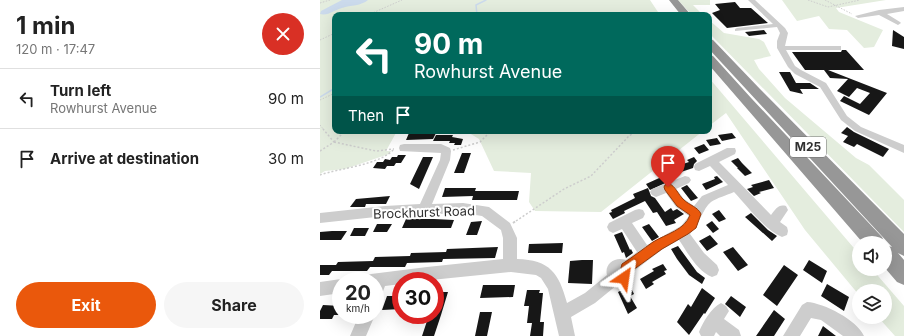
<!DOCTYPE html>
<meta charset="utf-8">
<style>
:root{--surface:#fff;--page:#f6f6f6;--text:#222;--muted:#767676;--line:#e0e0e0;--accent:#ea580c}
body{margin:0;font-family:Inter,sans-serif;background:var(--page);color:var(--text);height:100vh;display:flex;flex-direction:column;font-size:15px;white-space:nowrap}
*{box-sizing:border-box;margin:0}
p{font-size:13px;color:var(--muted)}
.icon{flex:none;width:22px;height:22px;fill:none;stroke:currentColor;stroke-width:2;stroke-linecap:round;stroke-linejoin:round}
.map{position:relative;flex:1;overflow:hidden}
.drawer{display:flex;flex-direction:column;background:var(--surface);width:320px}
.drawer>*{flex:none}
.hud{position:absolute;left:12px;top:12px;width:380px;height:122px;border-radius:8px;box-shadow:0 4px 16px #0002;background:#00695c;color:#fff;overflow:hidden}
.controls{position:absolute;left:532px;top:236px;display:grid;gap:8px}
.controls a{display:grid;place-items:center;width:40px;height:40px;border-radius:50%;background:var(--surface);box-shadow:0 4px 16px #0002;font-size:20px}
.speed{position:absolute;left:12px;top:272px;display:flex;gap:8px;font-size:20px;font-weight:700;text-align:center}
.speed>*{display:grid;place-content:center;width:52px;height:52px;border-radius:50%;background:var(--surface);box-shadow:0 4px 16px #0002;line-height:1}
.speed small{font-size:10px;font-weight:400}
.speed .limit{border:6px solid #d22;background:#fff;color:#111}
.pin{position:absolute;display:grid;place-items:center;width:34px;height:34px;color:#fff;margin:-41px -17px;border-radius:50% 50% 50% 0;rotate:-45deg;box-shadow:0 0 4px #0007}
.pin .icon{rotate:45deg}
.me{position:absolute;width:44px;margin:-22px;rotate:32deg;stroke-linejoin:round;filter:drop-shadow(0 0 3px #0008)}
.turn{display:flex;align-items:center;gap:14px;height:84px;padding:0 16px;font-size:18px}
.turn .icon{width:52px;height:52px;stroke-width:2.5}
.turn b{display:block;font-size:28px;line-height:34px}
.then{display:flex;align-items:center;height:38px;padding:0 16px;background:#0003;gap:8px;font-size:15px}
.round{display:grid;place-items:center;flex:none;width:42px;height:42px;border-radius:21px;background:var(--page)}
.headline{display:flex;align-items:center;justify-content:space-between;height:68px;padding:0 16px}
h1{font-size:24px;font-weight:700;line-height:30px}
.primary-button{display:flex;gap:8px;margin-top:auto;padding:8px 16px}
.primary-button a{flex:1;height:46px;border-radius:24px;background:var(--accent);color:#fff;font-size:16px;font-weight:700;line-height:46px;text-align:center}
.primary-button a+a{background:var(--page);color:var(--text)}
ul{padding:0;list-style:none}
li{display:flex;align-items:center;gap:12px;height:60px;padding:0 16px;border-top:1px solid var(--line)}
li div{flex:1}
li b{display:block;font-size:15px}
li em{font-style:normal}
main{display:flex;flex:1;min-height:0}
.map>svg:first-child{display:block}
</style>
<main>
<section class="drawer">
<div class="headline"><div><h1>1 min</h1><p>120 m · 17:47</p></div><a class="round" style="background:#d93025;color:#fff"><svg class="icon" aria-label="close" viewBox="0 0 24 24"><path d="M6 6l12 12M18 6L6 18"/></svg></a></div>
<ul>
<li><svg class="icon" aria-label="left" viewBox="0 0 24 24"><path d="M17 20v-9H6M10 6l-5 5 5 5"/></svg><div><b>Turn left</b><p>Rowhurst Avenue</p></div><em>90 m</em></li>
<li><svg class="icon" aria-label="arrive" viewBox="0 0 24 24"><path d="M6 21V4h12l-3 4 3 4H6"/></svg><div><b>Arrive at destination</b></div><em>30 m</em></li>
</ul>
<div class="primary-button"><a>Exit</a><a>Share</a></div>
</section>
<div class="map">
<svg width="584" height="336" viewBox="0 0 584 336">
<rect width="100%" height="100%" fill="#fff"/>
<!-- green -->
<path fill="#e4edde" d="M 0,0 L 330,0 L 340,15 L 15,15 L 15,131 L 77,131 L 66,151 L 71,151 L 69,154 L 25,169 L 5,171 L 0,174 Z
M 358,0 L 390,0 L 390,5 L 373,5 L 383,15 L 372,15 Z
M 462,0 L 566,0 L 516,8 L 519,12 L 563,30 L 554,47 L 544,48 L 527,30 L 509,29 L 499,16 L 477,21 Z
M 389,20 L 404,33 L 439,39 L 444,42 L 451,56 L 434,60 L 439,69 L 465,98 L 536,158 L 549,165 L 584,200 L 584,232 L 389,33 Z
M 389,78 L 539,254 L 539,269 L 552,269 L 584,306 L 584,336 L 575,336 L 558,317 L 565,317 L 565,291 L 539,291 L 539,295 L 485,230 L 406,113 L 389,126 Z
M 146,131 L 383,131 L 281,212 L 215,211 L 209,202 L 211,173 L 174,171 L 159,139 Z"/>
<!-- water -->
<path fill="#cbdaec" d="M 22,0 L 48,0 C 41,6 31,5 22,8 C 14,10 9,16 0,14 L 1,11 Z"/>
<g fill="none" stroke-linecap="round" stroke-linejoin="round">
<!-- stream -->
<path stroke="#cbdaec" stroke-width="1.5" d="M 157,15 L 156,5 L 166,0
M 0,97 L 15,88"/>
</g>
<!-- building -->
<path fill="#171717" d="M 415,2 L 420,8 L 431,8 L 448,23 L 407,28 L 392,13 L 400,10 L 395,4 Z
M 444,30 L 447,34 L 429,36 L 425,32 Z
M 573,30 L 584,37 L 584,49 L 572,46 Z
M 522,50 L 526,50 L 544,70 L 508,70 L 567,93 L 549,115 L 520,101 L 524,96 L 540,104 L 550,93 L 537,88 L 529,97 L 517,91 L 528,79 L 510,78 L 504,70 L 485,70 L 472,52 L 521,52 Z
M 459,72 L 470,72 L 476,83 L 490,83 L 499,89 L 480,89 L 483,94 L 470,91 Z
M 527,127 L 534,132 L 569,149 L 563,157 L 537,144 L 534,147 L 523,142 L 528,136 L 521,133 Z
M 89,133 L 116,133 L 113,139 L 86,140 Z
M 412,133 L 416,138 L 402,141 L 398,135 Z
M 116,135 L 133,135 L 132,137 L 143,139 L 141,145 L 134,145 L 135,143 L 129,143 L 130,141 L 113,141 Z
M 397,138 L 401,144 L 390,146 L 386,140 Z
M 384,144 L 389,150 L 379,154 L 374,148 Z
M 142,153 L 151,153 L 144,173 L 134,173 Z
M 78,155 L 86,155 L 81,163 L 76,163 L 74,166 L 67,166 L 65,169 L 53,168 L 57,162 L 63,162 L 65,159 L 70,160 L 72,157 L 77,157 Z
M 103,157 L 113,157 L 99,189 L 90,184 Z
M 374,157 L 377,161 L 374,164 L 373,168 L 352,175 L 348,169 L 369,162 L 367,160 Z
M 418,158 L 422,163 L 432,173 L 425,176 L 417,168 L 418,168 L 411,161 Z
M 348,174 L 352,180 L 330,190 L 326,184 Z
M 397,176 L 403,182 L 386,190 L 382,184 L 395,179 L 394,177 Z
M 449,180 L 454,188 L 439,192 L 441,193 L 434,196 L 427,189 L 433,187 L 431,185 Z
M 367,185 L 378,198 L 371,201 L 361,188 Z
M 125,188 L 156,188 L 155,191 L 199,191 L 197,200 L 152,200 L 153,196 L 122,197 Z
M 328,188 L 331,196 L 335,198 L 345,212 L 351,208 L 353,211 L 357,209 L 364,214 L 354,220 L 356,223 L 346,226 L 337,212 L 333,213 L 325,201 L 304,211 L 305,213 L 293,219 L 289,213 L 292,212 L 291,210 L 315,198 L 313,194 Z
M 70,196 L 66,204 L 46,204 L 45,207 L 30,207 L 36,199 Z
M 399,210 L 406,219 L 399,222 L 392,214 Z
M 431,213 L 448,230 L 457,236 L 452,241 L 425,217 Z
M 86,219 L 114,219 L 134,220 L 131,228 L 82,228 Z
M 162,221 L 157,235 L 146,235 L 151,222 Z
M 392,221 L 399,229 L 393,233 L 386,225 Z
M 57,224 L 72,224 L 67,232 L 53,232 Z
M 329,224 L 339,237 L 332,241 L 322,227 Z
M 34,228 L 49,228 L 45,236 L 30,236 Z
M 12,231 L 27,231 L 21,240 L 0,240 L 0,232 Z
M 302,232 L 310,250 L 311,249 L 313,253 L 306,258 L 304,252 L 302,253 L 294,235 Z
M 390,235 L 398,244 L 387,251 L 379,241 Z
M 243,243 L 242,253 L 208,253 L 209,244 Z
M 358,246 L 377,272 L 385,278 L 382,284 L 369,275 L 357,259 L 351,249 Z
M 178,247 L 175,258 L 123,259 L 122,262 L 87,263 L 85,267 L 50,267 L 47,271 L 12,271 L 9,275 L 0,275 L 0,265 L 16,265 L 18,262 L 53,261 L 55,257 L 90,256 L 91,253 L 126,252 L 127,249 Z
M 413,247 L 428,265 L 418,271 L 403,252 Z
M 262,260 L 273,260 L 272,284 L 248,283 L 250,261 Z
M 489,260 L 507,271 L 502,283 L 483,270 Z
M 343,264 L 347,270 L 344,271 L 346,274 L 332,282 L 334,284 L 326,289 L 320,279 L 334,271 L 332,269 Z
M 464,265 L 478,275 L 457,306 L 443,295 Z
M 507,284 L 529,297 L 524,311 L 501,296 Z
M 163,285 L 195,285 L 193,297 L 160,298 Z
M 310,286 L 314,294 L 310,296 L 317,308 L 308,314 L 298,292 Z
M 382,288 L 395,298 L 385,314 L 384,313 L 369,335 L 357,322 L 368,304 L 371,307 Z
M 207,290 L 220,290 L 219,293 L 223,293 L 220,322 L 224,322 L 223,336 L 210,336 L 212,323 L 207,323 L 209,306 L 204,306 Z
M 116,292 L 128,292 L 121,315 L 114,336 L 102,336 L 109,315 L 115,315 Z
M 67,296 L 81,296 L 81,309 L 62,310 Z
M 411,296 L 426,307 L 420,317 L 405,304 Z
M 3,305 L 21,306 L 21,315 L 14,315 L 12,319 L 0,319 L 0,311 Z
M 454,310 L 465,319 L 454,336 L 436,336 Z
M 160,312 L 172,312 L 167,336 L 155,336 Z
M 503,326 L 516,336 L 498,336 Z"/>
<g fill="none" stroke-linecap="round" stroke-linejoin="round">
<!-- path-far2 -->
<path stroke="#cdcdcd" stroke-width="1" stroke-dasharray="1.5 1.5" stroke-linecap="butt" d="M 488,0 L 508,7 L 540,0
M 505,0 L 532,14
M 0,3 L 10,0
M 48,15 L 82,0
M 0,40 L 15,33
M 0,100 L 15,93
M 0,125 L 4,130"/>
<!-- path-far1 -->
<path stroke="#cdcdcd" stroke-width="1.5" stroke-dasharray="2 2" stroke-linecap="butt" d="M 14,142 L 56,151 L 74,149
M 14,142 L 25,131
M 133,150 L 160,142 L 171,131
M 0,151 L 14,142 L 3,129
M 0,175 C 20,168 60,165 74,149
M 196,221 L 244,189 L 271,176 L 309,136 L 316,131"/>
<!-- path -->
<path stroke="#cdcdcd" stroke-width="2" stroke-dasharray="2.5 2.5" stroke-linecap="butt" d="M 193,223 L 197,220"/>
<!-- minor -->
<path fill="#cdcdcd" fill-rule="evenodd" d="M 428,0 L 435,0 L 465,28 L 468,33 L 465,46 L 521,46 L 521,50 L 466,50 L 475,66 L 481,70 L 506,83 L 527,116 L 541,127 L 584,145 L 584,153 L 535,131 L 521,120 L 500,87 L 475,74 L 468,67 L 457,48 L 457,41 L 460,33 L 457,27 L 415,31 L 415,29 L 417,28 L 453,24 Z
M 584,7 L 584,11 L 567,14 L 580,22 L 581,23 L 578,25 L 559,15 L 538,18 L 535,16 L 559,10 Z
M 84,144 L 121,144 L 130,148 L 131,151 L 130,160 L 112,204 L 143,203 L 169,207 L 190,223 L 197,238 L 197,259 C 230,260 239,273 247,303 L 265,293 L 287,275 C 284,264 295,256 306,260 L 317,252 L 302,229 L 293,233 L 289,231 L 287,227 L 289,223 L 315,210 L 319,209 L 323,210 L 325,214 L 323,218 L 312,223 L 327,245 L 361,226 L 369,216 L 356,207 L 346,193 L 336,197 L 332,195 L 330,192 L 332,189 L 365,176 L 369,177 L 371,180 L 369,183 L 356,189 L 364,199 L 374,206 L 382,196 L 408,185 L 390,166 L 379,171 L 375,170 L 374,167 L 375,164 L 407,148 L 415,148 L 416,151 L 415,154 L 399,162 L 451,215 C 456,209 458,204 466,206 L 468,210 L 460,222 L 467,227 L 468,231 L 467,235 L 462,237 C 445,230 427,206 414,192 C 407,195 397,198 391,202 C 383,208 379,225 370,234 L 384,253 L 397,265 L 399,270 L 397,275 L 392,277 C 377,271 368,253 359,240 L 343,249 L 314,271 C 313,280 307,287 297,285 L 275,303 L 251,317 L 255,336 L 239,336 L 228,289 L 221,278 L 216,275 L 191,272 L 101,281 L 81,281 L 81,284 L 65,286 L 60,299 L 55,301 L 55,281 L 44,281 L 46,276 L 51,274 L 107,267 L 183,259 L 183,238 L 181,230 L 162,216 L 143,213 L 65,216 L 0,223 L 0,213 L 65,206 L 100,204 L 120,160 L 121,153 L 80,151 L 79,148 L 80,145 Z
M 21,279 L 26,281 L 21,281 L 21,293 L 0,296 L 0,282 Z
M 487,302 C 504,303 537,320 544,336 L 523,336 L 501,320 L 491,318 L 480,336 L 463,336 L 482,305 Z
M 401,303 L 406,306 L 409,311 L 404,319 L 419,330 L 421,336 L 400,336 L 396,332 L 394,336 L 381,336 L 379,332 C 383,322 391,308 401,303 Z
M 39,315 L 55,315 L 46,336 L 30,336 Z"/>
<!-- highway -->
<path fill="#979797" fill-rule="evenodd" d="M 349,0 L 358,0 L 371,15 L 361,15 Z
M 389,39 L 393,40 L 440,89 L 584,234 L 584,256 L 578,253 L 584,260 L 584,285 L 577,282 L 565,268 L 565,245 L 572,247 L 389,49 Z
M 389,55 L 393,56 L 432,99 L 562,237 L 565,243 L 543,243 L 389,65 Z"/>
</g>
<!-- route -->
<path fill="#ea580c" stroke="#983908" d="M 348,183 C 356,186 358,195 364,200 C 369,205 378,207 381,214 L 376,228 L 368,234 L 342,249 L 313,270 L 313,272 L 308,282 L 304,284 L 299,282 L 298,278 L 302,271 L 301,268 L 302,264 C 313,257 323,249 333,242 C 346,234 365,230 370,215 L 357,206 L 345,190 L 344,187 L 345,185 Z"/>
<g text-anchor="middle" stroke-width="4" stroke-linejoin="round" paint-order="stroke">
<!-- shield labels -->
<rect fill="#fff" stroke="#6e6e6e" stroke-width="1" x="470" y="137" width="36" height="20" rx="3"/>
<g font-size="12" font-weight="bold" fill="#303030">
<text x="488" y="151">M25</text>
</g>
<!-- street labels -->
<g font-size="13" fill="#303030" stroke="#fff">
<text transform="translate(104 212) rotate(-2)" y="5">Brockhurst Road</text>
</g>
</g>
</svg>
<div class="controls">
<a><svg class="icon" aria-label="sound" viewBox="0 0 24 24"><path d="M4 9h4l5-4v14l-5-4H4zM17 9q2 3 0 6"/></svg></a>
<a><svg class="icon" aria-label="layers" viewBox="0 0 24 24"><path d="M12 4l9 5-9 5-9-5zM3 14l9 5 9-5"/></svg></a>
</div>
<div class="speed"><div>20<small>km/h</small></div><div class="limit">30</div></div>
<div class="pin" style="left:348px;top:187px;background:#d93025"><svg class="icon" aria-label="arrive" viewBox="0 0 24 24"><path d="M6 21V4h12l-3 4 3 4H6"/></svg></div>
<svg class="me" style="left:304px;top:278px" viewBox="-20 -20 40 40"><path d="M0-17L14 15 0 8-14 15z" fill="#ea580c" stroke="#fff" stroke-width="4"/></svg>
<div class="hud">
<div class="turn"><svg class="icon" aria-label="left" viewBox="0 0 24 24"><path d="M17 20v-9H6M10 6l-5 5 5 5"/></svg><div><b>90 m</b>Rowhurst Avenue</div></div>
<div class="then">Then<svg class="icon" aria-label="arrive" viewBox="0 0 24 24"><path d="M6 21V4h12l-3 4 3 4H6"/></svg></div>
</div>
</div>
</main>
